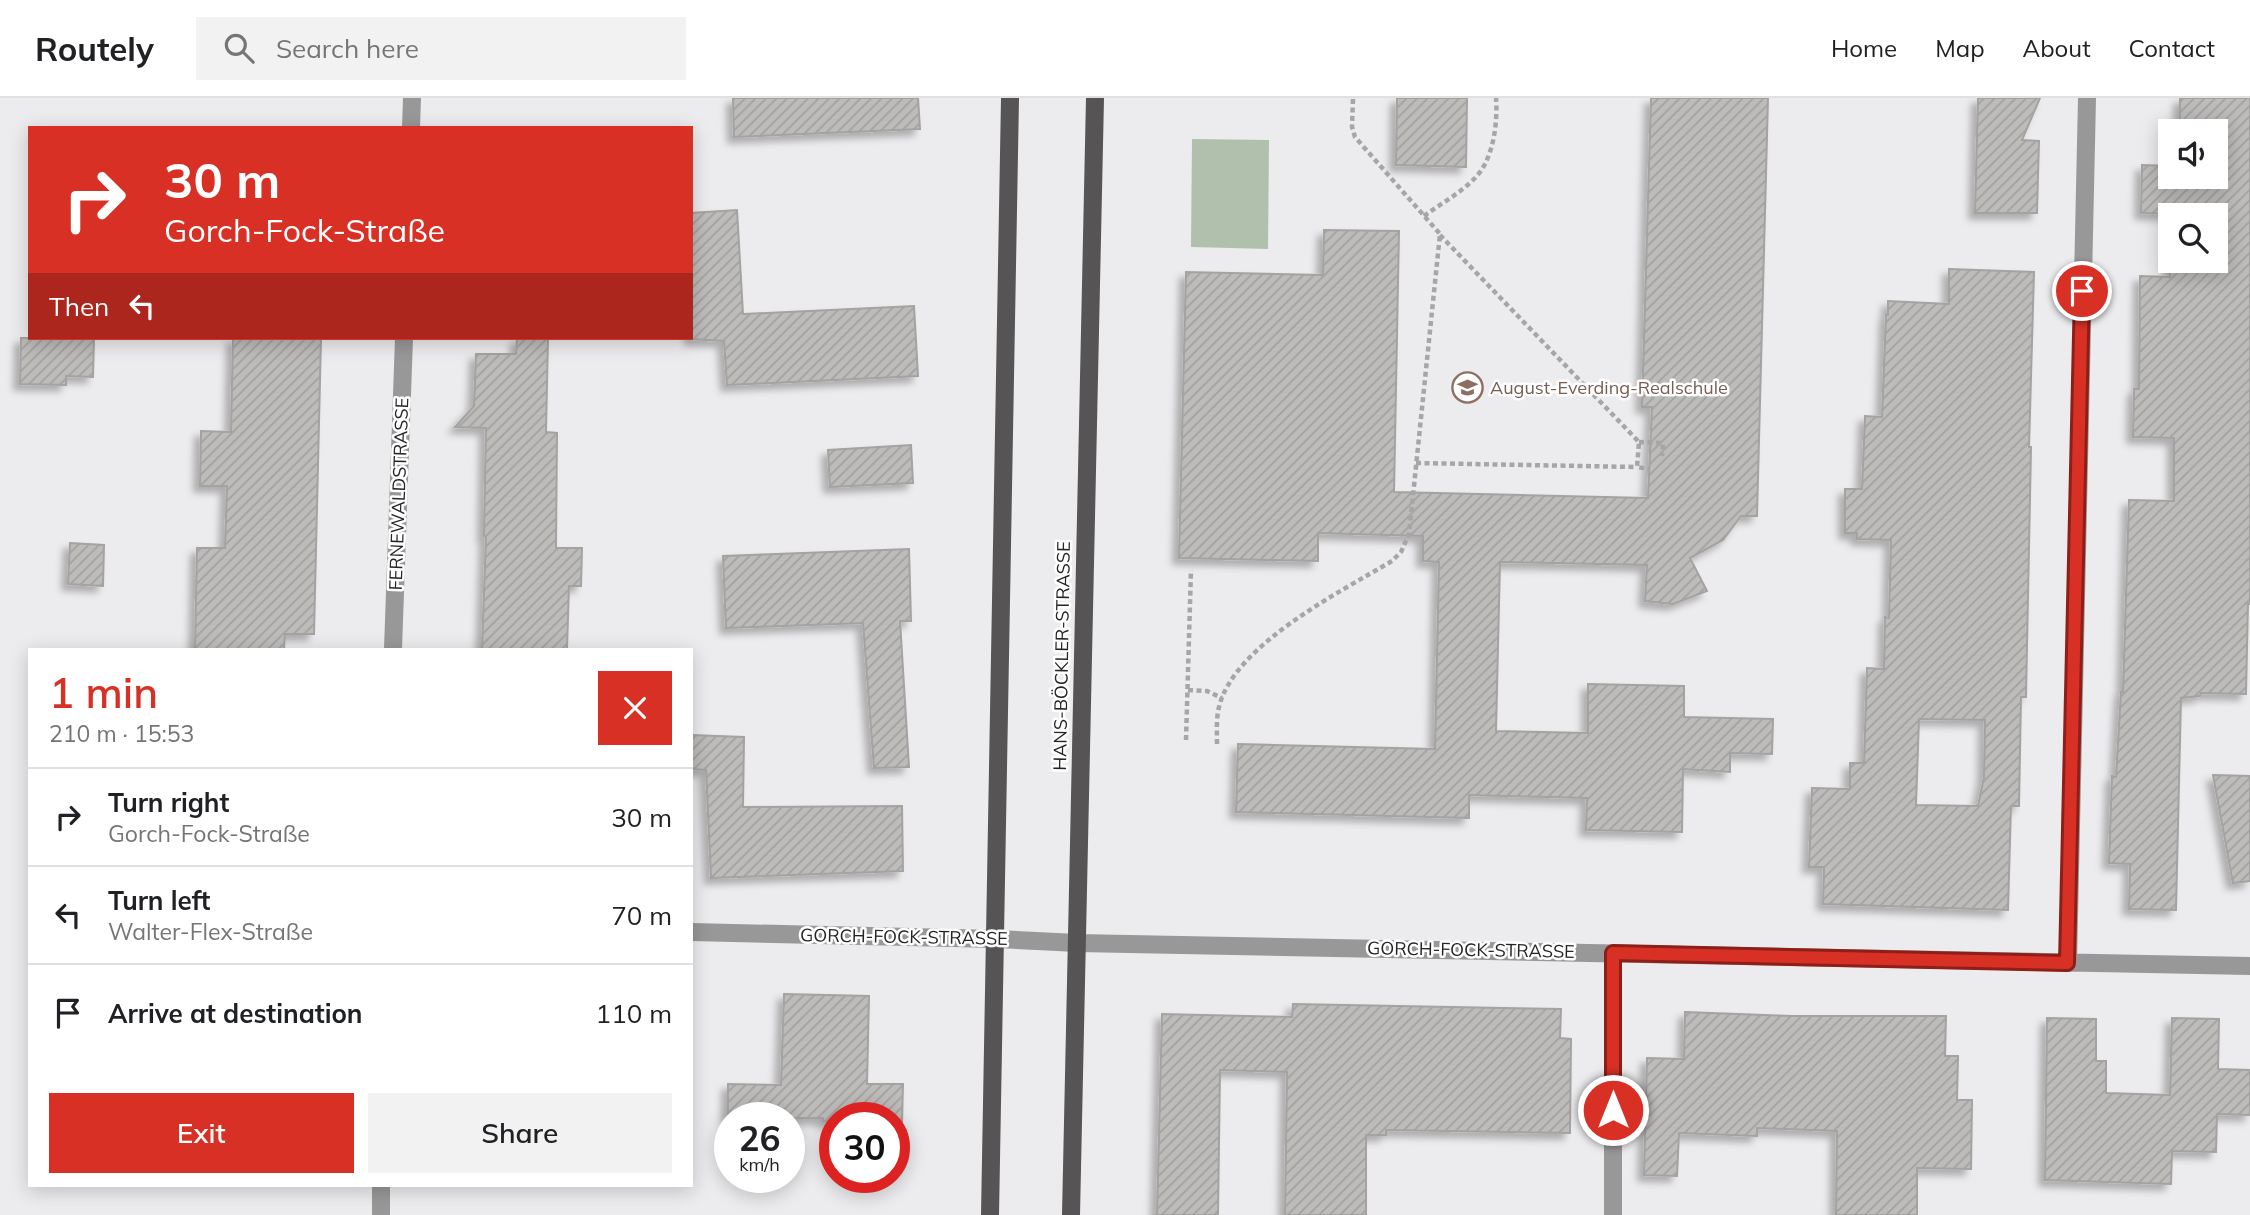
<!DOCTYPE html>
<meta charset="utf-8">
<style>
:root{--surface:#fff;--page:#f2f2f2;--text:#202124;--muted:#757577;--line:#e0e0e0;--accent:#d93025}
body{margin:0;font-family:Mulish,sans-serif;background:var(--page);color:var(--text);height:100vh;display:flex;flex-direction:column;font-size:26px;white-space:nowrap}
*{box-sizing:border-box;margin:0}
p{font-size:23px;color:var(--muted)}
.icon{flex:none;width:38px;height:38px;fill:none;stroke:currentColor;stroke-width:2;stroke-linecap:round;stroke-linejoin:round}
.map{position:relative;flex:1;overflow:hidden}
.details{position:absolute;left:28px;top:550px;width:665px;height:539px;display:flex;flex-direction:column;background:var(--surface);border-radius:0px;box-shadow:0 4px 18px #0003}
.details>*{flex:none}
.hud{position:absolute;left:28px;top:28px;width:665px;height:214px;border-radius:0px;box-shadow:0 4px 18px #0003;background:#d93025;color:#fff;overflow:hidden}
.buttons{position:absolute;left:2158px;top:21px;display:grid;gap:14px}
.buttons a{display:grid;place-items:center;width:70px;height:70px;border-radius:0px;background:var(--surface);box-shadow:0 4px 18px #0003;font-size:35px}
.speed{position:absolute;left:714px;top:1004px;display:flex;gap:14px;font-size:35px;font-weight:700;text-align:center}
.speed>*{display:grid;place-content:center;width:91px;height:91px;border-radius:50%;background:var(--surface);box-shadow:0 4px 18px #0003;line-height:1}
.speed small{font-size:18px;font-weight:400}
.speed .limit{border:10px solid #d22;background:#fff;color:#111}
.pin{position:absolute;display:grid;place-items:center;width:60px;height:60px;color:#fff;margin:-30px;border:4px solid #fff;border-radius:50%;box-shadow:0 2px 7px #0007}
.me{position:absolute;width:77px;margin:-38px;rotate:0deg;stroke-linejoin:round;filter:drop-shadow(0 0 5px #0008)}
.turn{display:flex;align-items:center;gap:24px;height:147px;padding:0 21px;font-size:32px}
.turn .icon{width:91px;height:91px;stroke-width:2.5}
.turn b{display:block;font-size:49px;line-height:60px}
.then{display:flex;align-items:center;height:66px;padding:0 21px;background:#0003;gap:14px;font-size:26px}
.round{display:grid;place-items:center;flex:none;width:74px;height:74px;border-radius:0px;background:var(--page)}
.head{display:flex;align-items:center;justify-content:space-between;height:119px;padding:0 21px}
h1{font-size:42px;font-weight:600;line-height:52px;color:var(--accent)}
.action{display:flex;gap:14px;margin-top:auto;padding:14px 21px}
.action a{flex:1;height:80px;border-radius:0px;background:var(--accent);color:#fff;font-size:28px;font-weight:600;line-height:80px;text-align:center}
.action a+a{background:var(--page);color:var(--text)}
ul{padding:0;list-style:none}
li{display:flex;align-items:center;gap:21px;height:98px;padding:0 21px;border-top:2px solid var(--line)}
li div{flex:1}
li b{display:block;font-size:26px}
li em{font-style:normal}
header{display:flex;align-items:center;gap:42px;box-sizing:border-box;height:98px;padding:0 35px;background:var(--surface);border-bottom:2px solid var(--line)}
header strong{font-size:33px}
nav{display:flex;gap:38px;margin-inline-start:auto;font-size:24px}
.search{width:490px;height:63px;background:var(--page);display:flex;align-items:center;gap:18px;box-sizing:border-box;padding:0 24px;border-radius:0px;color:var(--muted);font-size:26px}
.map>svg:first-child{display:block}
</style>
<header>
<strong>Routely</strong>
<div class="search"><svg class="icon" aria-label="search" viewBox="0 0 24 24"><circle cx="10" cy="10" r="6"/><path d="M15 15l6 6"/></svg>Search here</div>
<nav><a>Home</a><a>Map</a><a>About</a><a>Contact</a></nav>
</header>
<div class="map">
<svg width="2250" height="1117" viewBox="0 0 2250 1117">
<defs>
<pattern id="building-hatch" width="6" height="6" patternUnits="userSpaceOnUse" patternTransform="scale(1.75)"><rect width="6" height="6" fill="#bdbcba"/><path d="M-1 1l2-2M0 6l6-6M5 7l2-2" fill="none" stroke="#a2a1a0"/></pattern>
<filter id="shadow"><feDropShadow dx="-6" dy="6" stdDeviation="3.5" flood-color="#0004"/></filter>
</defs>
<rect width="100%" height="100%" fill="#ececee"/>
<!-- green -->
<path fill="#b1c0ac" d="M 1192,41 L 1269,42 L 1268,151 L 1191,149 Z"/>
<!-- building -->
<path fill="url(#building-hatch)" stroke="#a4a3a1" stroke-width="2" fill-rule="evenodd" filter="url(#shadow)" d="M 733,0 L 918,0 L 920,31 L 734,39 Z
M 1397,0 L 1467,0 L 1466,69 L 1396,67 Z
M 1651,0 L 1768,0 L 1757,418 L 1741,418 L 1723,442 L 1690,460 L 1707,493 L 1673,506 L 1645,503 L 1647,467 L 1500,464 L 1496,633 L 1588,635 L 1588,586 L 1684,588 L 1684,619 L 1773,621 L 1772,656 L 1730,655 L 1730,674 L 1683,671 L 1682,734 L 1586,732 L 1587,700 L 1469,697 L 1469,720 L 1236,714 L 1238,646 L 1435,651 L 1439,464 L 1423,463 L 1423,438 L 1318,435 L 1318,463 L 1179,460 L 1186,174 L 1323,177 L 1324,132 L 1399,133 L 1394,394 L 1648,400 L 1652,309 L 1642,309 Z
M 1978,0 L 2040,0 L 2022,42 L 2039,43 L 2037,115 L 1975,115 Z
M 2180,0 L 2250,0 L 2250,506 L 2248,505 L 2246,596 L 2201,595 L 2200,598 L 2181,600 L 2176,812 L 2129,811 L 2130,766 L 2109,765 L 2112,678 L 2116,679 L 2121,594 L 2123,594 L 2129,402 L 2174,403 L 2174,340 L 2133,339 L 2134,291 L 2139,291 L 2140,178 L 2170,179 L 2170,158 L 2170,163 L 2216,163 L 2216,117 L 2141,115 L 2142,67 L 2170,68 L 2170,79 L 2216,79 L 2216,33 L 2180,33 Z
M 737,112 L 743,216 L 914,208 L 918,278 L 727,287 L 724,243 L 691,241 L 691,115 Z
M 1949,171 L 2034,174 L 2029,349 L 2031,349 L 2026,599 L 2021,599 L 2019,708 L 2011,708 L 2008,812 L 1823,806 L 1824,769 L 1809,769 L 1812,690 L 1850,691 L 1850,665 L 1864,665 L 1867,570 L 1884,571 L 1885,519 L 1889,520 L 1891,442 L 1857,441 L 1857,435 L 1845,435 L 1845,391 L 1862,391 L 1865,318 L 1882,319 L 1886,217 L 1888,217 L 1888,203 L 1949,206 ZM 1919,621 L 1985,622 L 1984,679 L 1978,708 L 1916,707 Z
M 21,240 L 94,240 L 93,279 L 66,278 L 66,287 L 20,286 Z
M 233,240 L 321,240 L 314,536 L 285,536 L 284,551 L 195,551 L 197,450 L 225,450 L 227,388 L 200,388 L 201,333 L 231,334 Z
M 517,240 L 548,240 L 546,334 L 557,335 L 556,450 L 582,450 L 581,488 L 569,488 L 567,551 L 482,551 L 486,439 L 484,438 L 486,330 L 455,329 L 474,308 L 476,256 L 516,256 Z
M 911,347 L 913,385 L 830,389 L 828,352 Z
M 70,445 L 104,447 L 103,488 L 68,486 Z
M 909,451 L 911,523 L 900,523 L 909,669 L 874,670 L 863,525 L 726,530 L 723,458 Z
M 691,637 L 744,639 L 743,709 L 902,708 L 903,773 L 711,780 L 706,672 L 691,671 Z
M 2213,677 L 2250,678 L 2250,783 L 2233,785 Z
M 784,896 L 869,898 L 867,986 L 903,986 L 902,1026 L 894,1026 L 894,1020 L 835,1020 L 835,1023 L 823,1023 L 823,1020 L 728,1020 L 728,986 L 781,987 Z
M 1293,906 L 1561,911 L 1560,940 L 1571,941 L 1570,1035 L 1386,1032 L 1386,1037 L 1366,1037 L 1366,1117 L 1285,1117 L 1287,974 L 1220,972 L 1218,1117 L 1157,1117 L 1162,916 L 1292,919 Z
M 1685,914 L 1791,918 L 1946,918 L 1945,958 L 1958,958 L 1957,1002 L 1972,1002 L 1971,1071 L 1917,1070 L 1917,1117 L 1836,1117 L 1837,1033 L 1757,1030 L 1757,1038 L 1679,1035 L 1677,1078 L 1644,1077 L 1647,960 L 1684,961 Z
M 2047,920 L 2096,921 L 2096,963 L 2106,963 L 2106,995 L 2170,997 L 2172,920 L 2219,921 L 2218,971 L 2250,972 L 2250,1017 L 2217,1016 L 2216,1054 L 2172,1053 L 2171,1086 L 2045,1082 Z"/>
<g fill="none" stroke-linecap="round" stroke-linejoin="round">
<!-- path -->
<path stroke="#a6a6a8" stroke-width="4.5" stroke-dasharray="5 3.5" stroke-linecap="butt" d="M 1424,118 C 1440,106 1459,96 1473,82 C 1493,64 1498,26 1496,0
M 1440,137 L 1639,344 L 1637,369 L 1649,371
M 1639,344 L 1663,345 L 1662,358
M 1416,365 L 1637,369
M 1188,592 L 1207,593 L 1222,600
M 1186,642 L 1191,472
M 1217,646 C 1217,634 1216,621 1219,609 C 1234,547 1340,494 1392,463 L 1401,454 L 1409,436 L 1440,136 L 1355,39 L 1352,29 L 1353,0"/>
<!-- minor -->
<path stroke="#999898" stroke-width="18" d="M 411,30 L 412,0
M 393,551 L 404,240
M 691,834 L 997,841 L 1077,845 L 2250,868
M 1613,855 L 1613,1117
M 2068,865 L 2087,0
M 381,1117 L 381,1087"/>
<!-- major -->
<path stroke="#565454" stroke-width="18" d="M 990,1117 L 1010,0
M 1071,1117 L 1095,0"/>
</g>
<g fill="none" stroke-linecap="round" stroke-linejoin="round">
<defs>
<path id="route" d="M 1613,1012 L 1613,855 L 2067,865 L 2082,193"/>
</defs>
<!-- route casing -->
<use href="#route" stroke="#8d1f18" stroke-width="18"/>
<!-- route -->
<use href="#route" stroke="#d93025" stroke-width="12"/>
</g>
<!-- icons -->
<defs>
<symbol id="school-ring" viewBox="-11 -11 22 22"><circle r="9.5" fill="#fff" stroke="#8d6e63" stroke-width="1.5"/><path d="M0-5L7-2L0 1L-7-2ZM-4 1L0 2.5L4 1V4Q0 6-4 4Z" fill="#8d6e63"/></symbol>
</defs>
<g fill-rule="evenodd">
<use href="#school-ring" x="1450" y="272" width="35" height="35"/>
</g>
<g text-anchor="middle" stroke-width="5" stroke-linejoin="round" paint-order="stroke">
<!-- education labels -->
<g font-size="18" fill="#785e54" stroke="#fff" text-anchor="start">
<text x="1490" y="296">August-Everding-Realschule</text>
</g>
<!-- street labels -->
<g font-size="18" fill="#242525" stroke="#fff">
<text transform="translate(399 396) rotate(-88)" y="6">FERNEWALDSTRASSE</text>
<text transform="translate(1062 558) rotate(-89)" y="6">HANS-BÖCKLER-STRASSE</text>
<text transform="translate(904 839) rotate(1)" y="6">GORCH-FOCK-STRASSE</text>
<text transform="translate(1471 852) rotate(1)" y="6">GORCH-FOCK-STRASSE</text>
</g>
</g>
</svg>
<div class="buttons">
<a><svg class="icon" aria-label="sound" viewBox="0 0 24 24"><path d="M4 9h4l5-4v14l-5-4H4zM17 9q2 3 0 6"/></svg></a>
<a><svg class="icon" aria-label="search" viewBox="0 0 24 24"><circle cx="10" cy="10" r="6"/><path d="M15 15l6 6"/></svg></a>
</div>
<div class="speed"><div>26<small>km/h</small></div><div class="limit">30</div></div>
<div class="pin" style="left:2082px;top:193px;background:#d93025"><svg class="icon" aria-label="arrive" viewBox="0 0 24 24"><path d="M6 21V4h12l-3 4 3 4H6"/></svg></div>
<svg class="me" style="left:1613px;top:1012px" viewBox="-20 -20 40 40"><circle r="17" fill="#d93025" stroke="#fff" stroke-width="3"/><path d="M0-11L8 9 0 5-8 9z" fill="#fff"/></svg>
<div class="hud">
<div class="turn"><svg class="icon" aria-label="right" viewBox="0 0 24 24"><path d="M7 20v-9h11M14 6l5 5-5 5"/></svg><div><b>30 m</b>Gorch-Fock-Straße</div></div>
<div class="then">Then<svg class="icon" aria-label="left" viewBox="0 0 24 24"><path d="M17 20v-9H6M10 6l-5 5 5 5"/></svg></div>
</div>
<section class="details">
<div class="head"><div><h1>1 min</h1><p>210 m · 15:53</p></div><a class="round" style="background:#d93025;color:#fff"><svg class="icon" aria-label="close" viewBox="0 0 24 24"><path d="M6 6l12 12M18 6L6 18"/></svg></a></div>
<ul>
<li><svg class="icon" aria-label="right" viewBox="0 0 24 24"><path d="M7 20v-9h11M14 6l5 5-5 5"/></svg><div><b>Turn right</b><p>Gorch-Fock-Straße</p></div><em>30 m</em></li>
<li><svg class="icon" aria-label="left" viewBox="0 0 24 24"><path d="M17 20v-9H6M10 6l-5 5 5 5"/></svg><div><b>Turn left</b><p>Walter-Flex-Straße</p></div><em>70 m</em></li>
<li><svg class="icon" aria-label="arrive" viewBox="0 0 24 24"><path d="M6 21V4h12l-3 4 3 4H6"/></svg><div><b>Arrive at destination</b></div><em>110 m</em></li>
</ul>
<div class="action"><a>Exit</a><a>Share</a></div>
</section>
</div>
